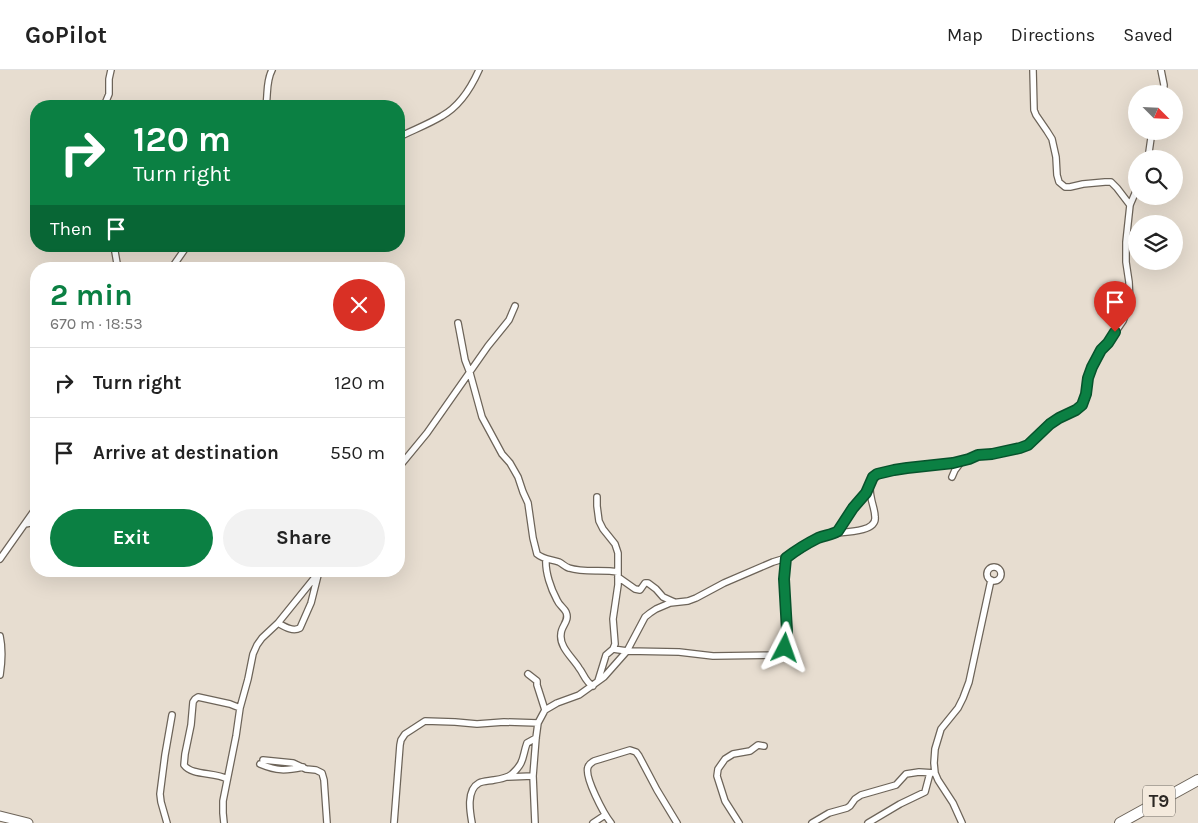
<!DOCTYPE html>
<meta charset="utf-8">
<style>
:root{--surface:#fff;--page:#f2f2f2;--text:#222;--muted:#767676;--line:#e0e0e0;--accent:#0b8043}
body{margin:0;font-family:Karla,sans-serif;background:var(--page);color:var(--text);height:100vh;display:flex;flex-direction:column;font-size:19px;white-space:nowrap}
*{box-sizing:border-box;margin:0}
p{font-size:16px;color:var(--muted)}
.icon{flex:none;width:28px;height:28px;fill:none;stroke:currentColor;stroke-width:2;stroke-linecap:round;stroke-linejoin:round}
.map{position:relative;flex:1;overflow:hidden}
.sheet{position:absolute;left:30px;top:192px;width:375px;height:315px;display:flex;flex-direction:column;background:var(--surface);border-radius:20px;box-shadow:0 5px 20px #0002}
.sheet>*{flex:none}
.hud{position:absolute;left:30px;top:30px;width:375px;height:152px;border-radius:20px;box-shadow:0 5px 20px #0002;background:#0b8043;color:#fff;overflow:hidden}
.needle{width:32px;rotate:114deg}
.tools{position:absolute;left:1128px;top:15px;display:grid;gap:10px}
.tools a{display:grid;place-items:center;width:55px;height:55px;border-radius:50%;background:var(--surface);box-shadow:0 5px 20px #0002;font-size:25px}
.pin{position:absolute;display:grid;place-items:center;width:42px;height:42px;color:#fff;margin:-51px -21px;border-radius:50% 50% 50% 0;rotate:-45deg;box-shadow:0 0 5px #0007}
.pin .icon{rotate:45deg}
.me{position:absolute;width:55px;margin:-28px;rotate:4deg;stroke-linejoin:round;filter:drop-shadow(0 0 4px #0008)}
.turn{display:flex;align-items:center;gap:18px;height:105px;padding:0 20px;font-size:22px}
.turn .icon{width:65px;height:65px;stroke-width:2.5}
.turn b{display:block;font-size:35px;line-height:42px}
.then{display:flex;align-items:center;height:48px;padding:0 20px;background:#0003;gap:10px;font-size:19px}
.round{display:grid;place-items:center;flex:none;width:52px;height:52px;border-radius:26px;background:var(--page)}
.head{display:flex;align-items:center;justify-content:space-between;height:85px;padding:0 20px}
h1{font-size:30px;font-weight:700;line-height:38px;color:var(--accent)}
.cta{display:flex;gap:10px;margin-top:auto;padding:10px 20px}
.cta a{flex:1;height:58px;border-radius:30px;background:var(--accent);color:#fff;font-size:20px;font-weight:700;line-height:58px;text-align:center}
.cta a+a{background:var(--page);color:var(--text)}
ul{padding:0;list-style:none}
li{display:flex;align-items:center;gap:15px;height:70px;padding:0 20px;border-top:1px solid var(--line)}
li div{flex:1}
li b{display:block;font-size:19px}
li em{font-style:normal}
header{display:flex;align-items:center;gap:30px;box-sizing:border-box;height:70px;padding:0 25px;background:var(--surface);border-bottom:1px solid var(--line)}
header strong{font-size:24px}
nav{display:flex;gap:28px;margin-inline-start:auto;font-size:18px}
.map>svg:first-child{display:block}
</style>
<header>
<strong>GoPilot</strong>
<nav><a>Map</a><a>Directions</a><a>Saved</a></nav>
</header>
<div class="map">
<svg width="1198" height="753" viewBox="0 0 1198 753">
<rect width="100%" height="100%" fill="#e7ddd0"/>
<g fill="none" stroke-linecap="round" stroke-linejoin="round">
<defs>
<path id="street" d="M 1033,0 L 1034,40 L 1036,45 L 1047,61 L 1052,69 L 1056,87 L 1057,105 L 1059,112 L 1065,117 L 1070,117 L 1083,114 L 1105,112 L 1111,112 L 1117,118 L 1130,135
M 1161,0 L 1164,15 L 1163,24
M 104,36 L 109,24 L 109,9 L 111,0
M 266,36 C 268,23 266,11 272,0
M 399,67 C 413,60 429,54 442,46 C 460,36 471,18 479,0
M 1148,89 L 1152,61
M 114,176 L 118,199
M 171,199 L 187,176
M 458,253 L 465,290 L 470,303 L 482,347 L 502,384 L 510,393 L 518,407 L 523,422 L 528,433 L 533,468 L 537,484 C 544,490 551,489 559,492 C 563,494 565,497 569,498 C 585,503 602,499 618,502
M 399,397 L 427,363 L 488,276 L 509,250 L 515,236
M 952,407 L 955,400 L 961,392
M 597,427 L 597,436 L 599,451 L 603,459 L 615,474 L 618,483 L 618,515 L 613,549 L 615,574 L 613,579
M 25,454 L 36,452
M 835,463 C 846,462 877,462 875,447 C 875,440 872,434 871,427 C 870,423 870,419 870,415
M 0,489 L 36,438
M 546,489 C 545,502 551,519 557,530 C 559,535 564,538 566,542 C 570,551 561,556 561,564 C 559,577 573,588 579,598 C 584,604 585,612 593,616
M987 504a7 7 0 1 1 14 0a7 7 0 1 1-14 0Z
M 618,507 L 635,519 L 640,520 L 645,513 L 648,513 L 656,519 L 663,527 L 674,532
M 278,553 C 285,557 293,562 300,558 L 311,533 L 318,505
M 0,566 C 3,580 2,592 0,605
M 528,604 L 537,611 L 537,615 L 545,640
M 598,611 L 606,585 L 613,579 L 627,581 L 679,582 L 713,586 L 778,585 L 782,583 L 785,578 L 787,561 L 784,509 L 786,488
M 263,690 L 293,693 L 306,699 L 316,700 L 322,703 L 324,710 L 327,753
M 260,694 C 277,701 285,701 303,697
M 508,707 L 533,706
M 227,709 C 215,702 192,706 184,695 L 185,684 L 191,655 L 193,632 L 195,629 L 198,627 L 230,634 L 240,638
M 167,753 L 161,732 L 160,724 L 165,685 L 172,645
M 224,753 L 223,743 L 223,731 L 236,666 L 240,638 L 248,609 L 253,584 L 257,575 L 262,568 L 278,553 L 320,501
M 394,753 L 400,675 L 401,670 L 405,664 L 425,651 L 455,652 L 477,654 L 504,652 L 538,653
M 472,753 C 470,742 466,720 479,713 C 483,711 489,711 494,710 C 501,709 507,708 512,704 C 525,692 522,687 527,673 L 536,668
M 535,753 L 533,706 L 536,668 L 538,653 L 545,640 L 557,633 L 579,625 L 604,607 L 627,581 L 645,547 L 650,543 L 656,539 L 670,533 L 688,531 L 696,528 L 724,513 L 773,492 L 786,488 L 821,467 L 835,463 L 865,423 L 873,407 L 877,404 L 907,398 L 953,393 L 969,389 L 978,385 L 992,384 L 1020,379 L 1028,375 L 1033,371 L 1043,360 L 1050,354 L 1059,348 L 1076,340 L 1082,335 L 1086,324 L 1088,308 L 1092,297 L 1101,280 L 1108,273 L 1123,251 L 1130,233 L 1129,212 L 1126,192 L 1126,172 L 1130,135 L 1136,121
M 593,753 L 605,745
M 611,753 C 604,744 584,707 588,697 C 589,694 591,693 594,691 L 630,680 L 636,682 L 639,686 L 657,720 L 677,753
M 739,753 L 725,731 L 717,706 L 718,699 L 725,689 L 733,684 L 750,681 L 758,675 L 764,676
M 812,753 L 829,743 L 847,738 L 850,736 L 855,729 L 861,725 L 896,715 L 906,704 L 919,702 L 935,703
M 868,753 L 900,734 L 925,722 L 930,703
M 962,753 L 953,733 L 938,710 L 935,703 L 934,693 L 935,679 L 941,659 L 958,638 L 963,628 L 969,612 L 991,510"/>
<path id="primary" d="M 0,746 L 28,753"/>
<path id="highway" d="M 1120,753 L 1198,710"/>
</defs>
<!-- street casing -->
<use href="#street" stroke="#6d6459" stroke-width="8"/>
<!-- primary casing -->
<use href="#primary" stroke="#6d6459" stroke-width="11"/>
<!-- highway casing -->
<use href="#highway" stroke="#6d6459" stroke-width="12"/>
<!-- street -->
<use href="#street" stroke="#fff" stroke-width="5.5"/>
<!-- primary -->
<use href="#primary" stroke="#fff" stroke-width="9"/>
<!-- highway -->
<use href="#highway" stroke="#fff" stroke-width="10"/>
</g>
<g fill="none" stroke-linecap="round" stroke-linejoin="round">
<defs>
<path id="route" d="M 785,578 L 787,561 L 784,509 L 786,488 C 795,481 808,473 818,468 C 825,465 832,465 838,461 L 853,438 L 866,423 L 873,407 L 877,404 L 894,400 L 907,398 L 953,393 L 969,389 L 978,385 L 992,384 L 1020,378 L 1028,375 L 1050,354 L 1059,348 L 1076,340 L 1082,335 L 1086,324 L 1088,308 L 1092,297 L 1101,280 L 1108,273 L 1115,262"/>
</defs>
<!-- route casing -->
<use href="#route" stroke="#07532c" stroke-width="12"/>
<!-- route -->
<use href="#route" stroke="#0b8043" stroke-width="9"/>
</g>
<g text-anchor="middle" stroke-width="4" stroke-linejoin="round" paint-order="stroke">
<!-- shield labels -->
<rect fill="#f4eadd" stroke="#67625b" stroke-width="1" x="1143" y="715.5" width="32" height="31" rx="4"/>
<g font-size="18" font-weight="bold" fill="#2b2723">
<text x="1159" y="737">T9</text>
</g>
</g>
</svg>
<div class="tools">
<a><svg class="needle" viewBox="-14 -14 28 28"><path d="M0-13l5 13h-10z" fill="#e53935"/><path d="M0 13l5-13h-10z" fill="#767676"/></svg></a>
<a><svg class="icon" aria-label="search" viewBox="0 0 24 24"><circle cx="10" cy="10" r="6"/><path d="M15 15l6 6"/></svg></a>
<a><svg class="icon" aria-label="layers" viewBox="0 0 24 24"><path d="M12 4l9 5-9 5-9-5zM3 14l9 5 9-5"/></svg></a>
</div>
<div class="pin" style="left:1115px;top:262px;background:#d93025"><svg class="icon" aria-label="arrive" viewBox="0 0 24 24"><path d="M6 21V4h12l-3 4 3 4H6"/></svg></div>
<svg class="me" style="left:785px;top:578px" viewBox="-20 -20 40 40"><path d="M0-17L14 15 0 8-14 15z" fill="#0b8043" stroke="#fff" stroke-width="4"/></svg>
<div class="hud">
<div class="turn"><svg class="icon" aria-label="right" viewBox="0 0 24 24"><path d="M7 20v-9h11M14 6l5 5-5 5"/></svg><div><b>120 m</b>Turn right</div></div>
<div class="then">Then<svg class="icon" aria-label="arrive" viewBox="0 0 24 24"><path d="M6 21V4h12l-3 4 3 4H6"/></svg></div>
</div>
<section class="sheet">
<div class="head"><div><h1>2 min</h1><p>670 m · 18:53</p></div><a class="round" style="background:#d93025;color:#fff"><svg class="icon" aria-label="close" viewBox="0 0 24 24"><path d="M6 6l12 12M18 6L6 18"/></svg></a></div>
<ul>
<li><svg class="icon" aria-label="right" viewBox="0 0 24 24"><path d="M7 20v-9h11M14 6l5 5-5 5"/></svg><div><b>Turn right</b></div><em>120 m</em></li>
<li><svg class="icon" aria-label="arrive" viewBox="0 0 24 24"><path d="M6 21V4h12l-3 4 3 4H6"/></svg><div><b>Arrive at destination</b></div><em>550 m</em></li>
</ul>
<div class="cta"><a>Exit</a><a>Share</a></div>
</section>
</div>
